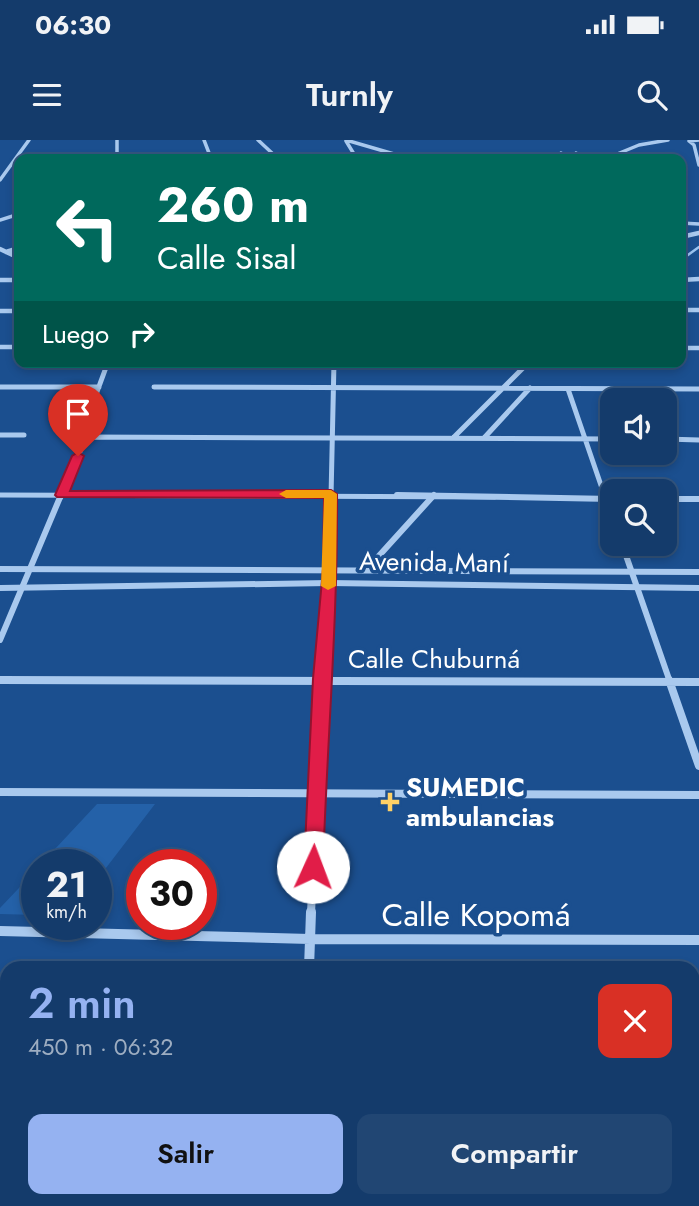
<!DOCTYPE html>
<html lang="es">
<meta charset="utf-8">
<style>
:root{--surface:#143b6b;--page:#214673;--text:#f1f3f6;--muted:#9dadc1;--line:#33557e;--accent:#95b2f1}
body{margin:0;font-family:Jost,sans-serif;background:var(--page);color:var(--text);height:100vh;display:flex;flex-direction:column;font-size:26px;white-space:nowrap}
*{box-sizing:border-box;margin:0}
p{font-size:23px;color:var(--muted)}
.icon{flex:none;width:38px;height:38px;fill:none;stroke:currentColor;stroke-width:2;stroke-linecap:round;stroke-linejoin:round}
.map{position:relative;flex:1;overflow:hidden}
.details{position:absolute;left:0px;top:821px;width:700px;height:247px;display:flex;flex-direction:column;background:var(--surface);border-radius:21px 21px 0 0;box-shadow:0 4px 10px #0003,0 0 0 2px var(--line)}
.details>*{flex:none}
.top-card{position:absolute;left:14px;top:14px;width:672px;height:214px;border-radius:14px;box-shadow:0 4px 10px #0003,0 0 0 2px var(--line);background:#00695c;color:#fff;overflow:hidden}
.controls{position:absolute;left:600px;top:248px;display:grid;gap:14px}
.controls a{display:grid;place-items:center;width:77px;height:77px;border-radius:14px;background:var(--surface);box-shadow:0 4px 10px #0003,0 0 0 2px var(--line);font-size:35px}
.speed{position:absolute;left:21px;top:709px;display:flex;gap:14px;font-size:35px;font-weight:700;text-align:center}
.speed>*{display:grid;place-content:center;width:91px;height:91px;border-radius:50%;background:var(--surface);box-shadow:0 4px 10px #0003,0 0 0 2px var(--line);line-height:1}
.speed small{font-size:18px;font-weight:400}
.speed .limit{border:10px solid #d22;background:#fff;color:#111}
.pin{position:absolute;display:grid;place-items:center;width:60px;height:60px;color:#fff;margin:-72px -30px;border-radius:50% 50% 50% 0;rotate:-45deg;box-shadow:0 0 7px #0007}
.pin .icon{rotate:45deg}
.me{position:absolute;width:77px;margin:-38px;rotate:2deg;stroke-linejoin:round;filter:drop-shadow(0 0 5px #0008)}
.turn{display:flex;align-items:center;gap:24px;height:147px;padding:0 28px;font-size:32px}
.turn .icon{width:91px;height:91px;stroke-width:2.5}
.turn b{display:block;font-size:49px;line-height:60px}
.then{display:flex;align-items:center;height:66px;padding:0 28px;background:#0003;gap:14px;font-size:26px}
.round{display:grid;place-items:center;flex:none;width:74px;height:74px;border-radius:14px;background:var(--page)}
.summary{display:flex;align-items:center;justify-content:space-between;height:119px;padding:0 28px}
h1{font-size:42px;font-weight:600;line-height:52px;color:var(--accent)}
.cta{display:flex;gap:14px;margin-top:auto;padding:14px 28px}
.cta a{flex:1;height:80px;border-radius:14px;background:var(--accent);color:#111;font-size:28px;font-weight:600;line-height:80px;text-align:center}
.cta a+a{background:var(--page);color:var(--text)}
.status{display:flex;justify-content:space-between;align-items:center;height:49px;padding:0 35px;background:var(--surface);direction:ltr}
.status svg{height:19px;fill:currentColor}
header{display:flex;justify-content:space-between;align-items:center;height:91px;padding:0 28px;background:var(--surface);font-size:32px;font-weight:600}
.map>svg:first-child{display:block}
</style>
<div class="status"><b>06:30</b><svg viewBox="0 0 49 12"><path d="M0 12V9h3v3zM5 12V6h3v6zM10 12V3h3v9zM15 12V0h3v12zM26 1h20v11H26zM47 4h2v5h-2z"/></svg></div>
<header><svg class="icon" aria-label="menu" viewBox="0 0 24 24"><path d="M4 6h16M4 12h16M4 18h16"/></svg>Turnly<svg class="icon" aria-label="search" viewBox="0 0 24 24"><circle cx="10" cy="10" r="6"/><path d="M15 15l6 6"/></svg></header>
<div class="map">
<svg width="699" height="1066" viewBox="0 0 699 1066">
<rect width="100%" height="100%" fill="#1b4f8f"/>
<!-- green -->
<path fill="#2461a8" d="M 97,664 L 155,664 L 96,741 L 96,724 L 41,724 Z
M 37,729 L 37,775 L 0,774 L 0,768 Z"/>
<g fill="none" stroke-linecap="round" stroke-linejoin="round">
<!-- stream -->
<path stroke="#9cc4f0" stroke-width="2.5" d="M 681,120 L 699,107"/>
<!-- minor-far5 -->
<path stroke="#a9c9ee" stroke-width="3.5" d="M 117,0 L 117,19
M 204,0 L 209,13 L 222,19
M 346,0 L 394,14 L 440,19
M 699,0 L 689,1 L 694,5 L 699,25
M 346,1 L 357,19
M 242,19 L 273,14 L 258,0
M 520,19 L 523,15
M 558,19 L 561,13
M 573,19 L 576,13
M 605,19 L 639,5 L 668,0
M 0,40 L 29,0
M 0,80 L 19,74
M 681,83 L 699,84"/>
<!-- minor-far4 -->
<path stroke="#a9c9ee" stroke-width="4.5" d="M 681,97 L 699,93
M 0,109 L 19,118
M 6,112 L 19,108
M 0,140 L 19,140
M 681,140 L 699,139
M 681,170 L 699,170
M 0,171 L 19,171
M 0,207 L 19,207
M 681,208 L 699,208"/>
<!-- minor-far3 -->
<path stroke="#a9c9ee" stroke-width="5" d="M 0,247 L 99,247
M 154,247 L 699,249
M 568,249 L 605,357
M 94,260 L 108,222
M 0,295 L 24,295
M 454,297 L 529,222
M 484,298 L 530,248
M 665,299 L 699,300
M 0,355 L 495,357
M 61,357 L 86,297 L 612,299
M 331,357 L 334,222"/>
<!-- minor-far2 -->
<path stroke="#a9c9ee" stroke-width="6" d="M 397,355 L 612,359
M 605,355 L 612,376
M 665,359 L 699,359
M 622,404 L 670,542
M 367,429 L 434,355
M 0,500 L 61,355
M 0,540 L 580,542
M 321,542 L 330,429 L 331,355"/>
<!-- minor-far1 -->
<path stroke="#a9c9ee" stroke-width="8" d="M 0,540 L 699,542
M 669,540 L 699,626
M 0,652 L 699,655
M 311,774 L 321,540"/>
<!-- minor -->
<path stroke="#a9c9ee" stroke-width="10" d="M 0,791 L 310,799 L 699,800
M 309,828 L 311,772
M 693,1003 L 699,1003
M 0,1005 L 7,1005
M 296,1066 L 297,1060"/>
<!-- tertiary -->
<path fill="#a9c9ee" fill-rule="evenodd" d="M 0,426 L 699,429 L 699,435 L 0,432 Z
M 329,440 L 699,445 L 699,451 L 329,446 L 0,451 L 0,445 Z"/>
</g>
<!-- route -->
<path fill="#e11d48" stroke="#92132f" stroke-width="2" d="M 78,312 L 84,316 L 70,351 L 331,350 L 337,354 C 338,478 327,603 323,727 L 320,732 L 306,732 L 304,727 L 313,539 L 323,429 L 324,358 L 57,357 L 55,355 L 72,316 Z"/>
<!-- slow -->
<path fill="#f59e0b" d="M 331,350 L 337,354 L 336,446 L 328,450 L 321,446 L 324,358 L 286,358 L 279,354 L 286,350 Z"/>
<!-- markers -->
<path fill="#ffd166" stroke="#1b4f8f" stroke-width="2.5" d="M386.5 651.5h7v7h7v7h-7v7h-7v-7h-7v-7h7z"/>
<g text-anchor="middle" stroke-width="7" stroke-linejoin="round" paint-order="stroke">
<!-- street labels -->
<g font-size="26" fill="#fff" stroke="#1b4f8f">
<text transform="translate(434 422) rotate(1)" y="9">Avenida Maní</text>
<text x="434" y="528">Calle Chuburná</text>
</g>
<!-- poi labels -->
<g font-size="26" font-weight="bold" fill="#fff" stroke="#1b4f8f" text-anchor="start">
<text x="406" y="656">SUMEDIC<tspan x="406" dy="30">ambulancias</tspan></text>
</g>
<!-- near-street labels -->
<g font-size="32" fill="#fff" stroke="#1b4f8f">
<text x="476" y="786">Calle Kopomá</text>
</g>
</g>
</svg>
<div class="controls">
<a><svg class="icon" aria-label="sound" viewBox="0 0 24 24"><path d="M4 9h4l5-4v14l-5-4H4zM17 9q2 3 0 6"/></svg></a>
<a><svg class="icon" aria-label="search" viewBox="0 0 24 24"><circle cx="10" cy="10" r="6"/><path d="M15 15l6 6"/></svg></a>
</div>
<div class="speed"><div>21<small>km/h</small></div><div class="limit">30</div></div>
<div class="pin" style="left:78px;top:316px;background:#d93025"><svg class="icon" aria-label="arrive" viewBox="0 0 24 24"><path d="M6 21V4h12l-3 4 3 4H6"/></svg></div>
<svg class="me" style="left:313px;top:727px" viewBox="-20 -20 40 40"><circle r="19" fill="#fff"/><path d="M0-13L10 11 0 6-10 11z" fill="#e11d48"/></svg>
<div class="top-card">
<div class="turn"><svg class="icon" aria-label="left" viewBox="0 0 24 24"><path d="M17 20v-9H6M10 6l-5 5 5 5"/></svg><div><b>260 m</b>Calle Sisal</div></div>
<div class="then">Luego<svg class="icon" aria-label="right" viewBox="0 0 24 24"><path d="M7 20v-9h11M14 6l5 5-5 5"/></svg></div>
</div>
<section class="details">
<div class="summary"><div><h1>2 min</h1><p>450 m · 06:32</p></div><a class="round" style="background:#d93025;color:#fff"><svg class="icon" aria-label="close" viewBox="0 0 24 24"><path d="M6 6l12 12M18 6L6 18"/></svg></a></div>
<div class="cta"><a>Salir</a><a>Compartir</a></div>
</section>
</div>
